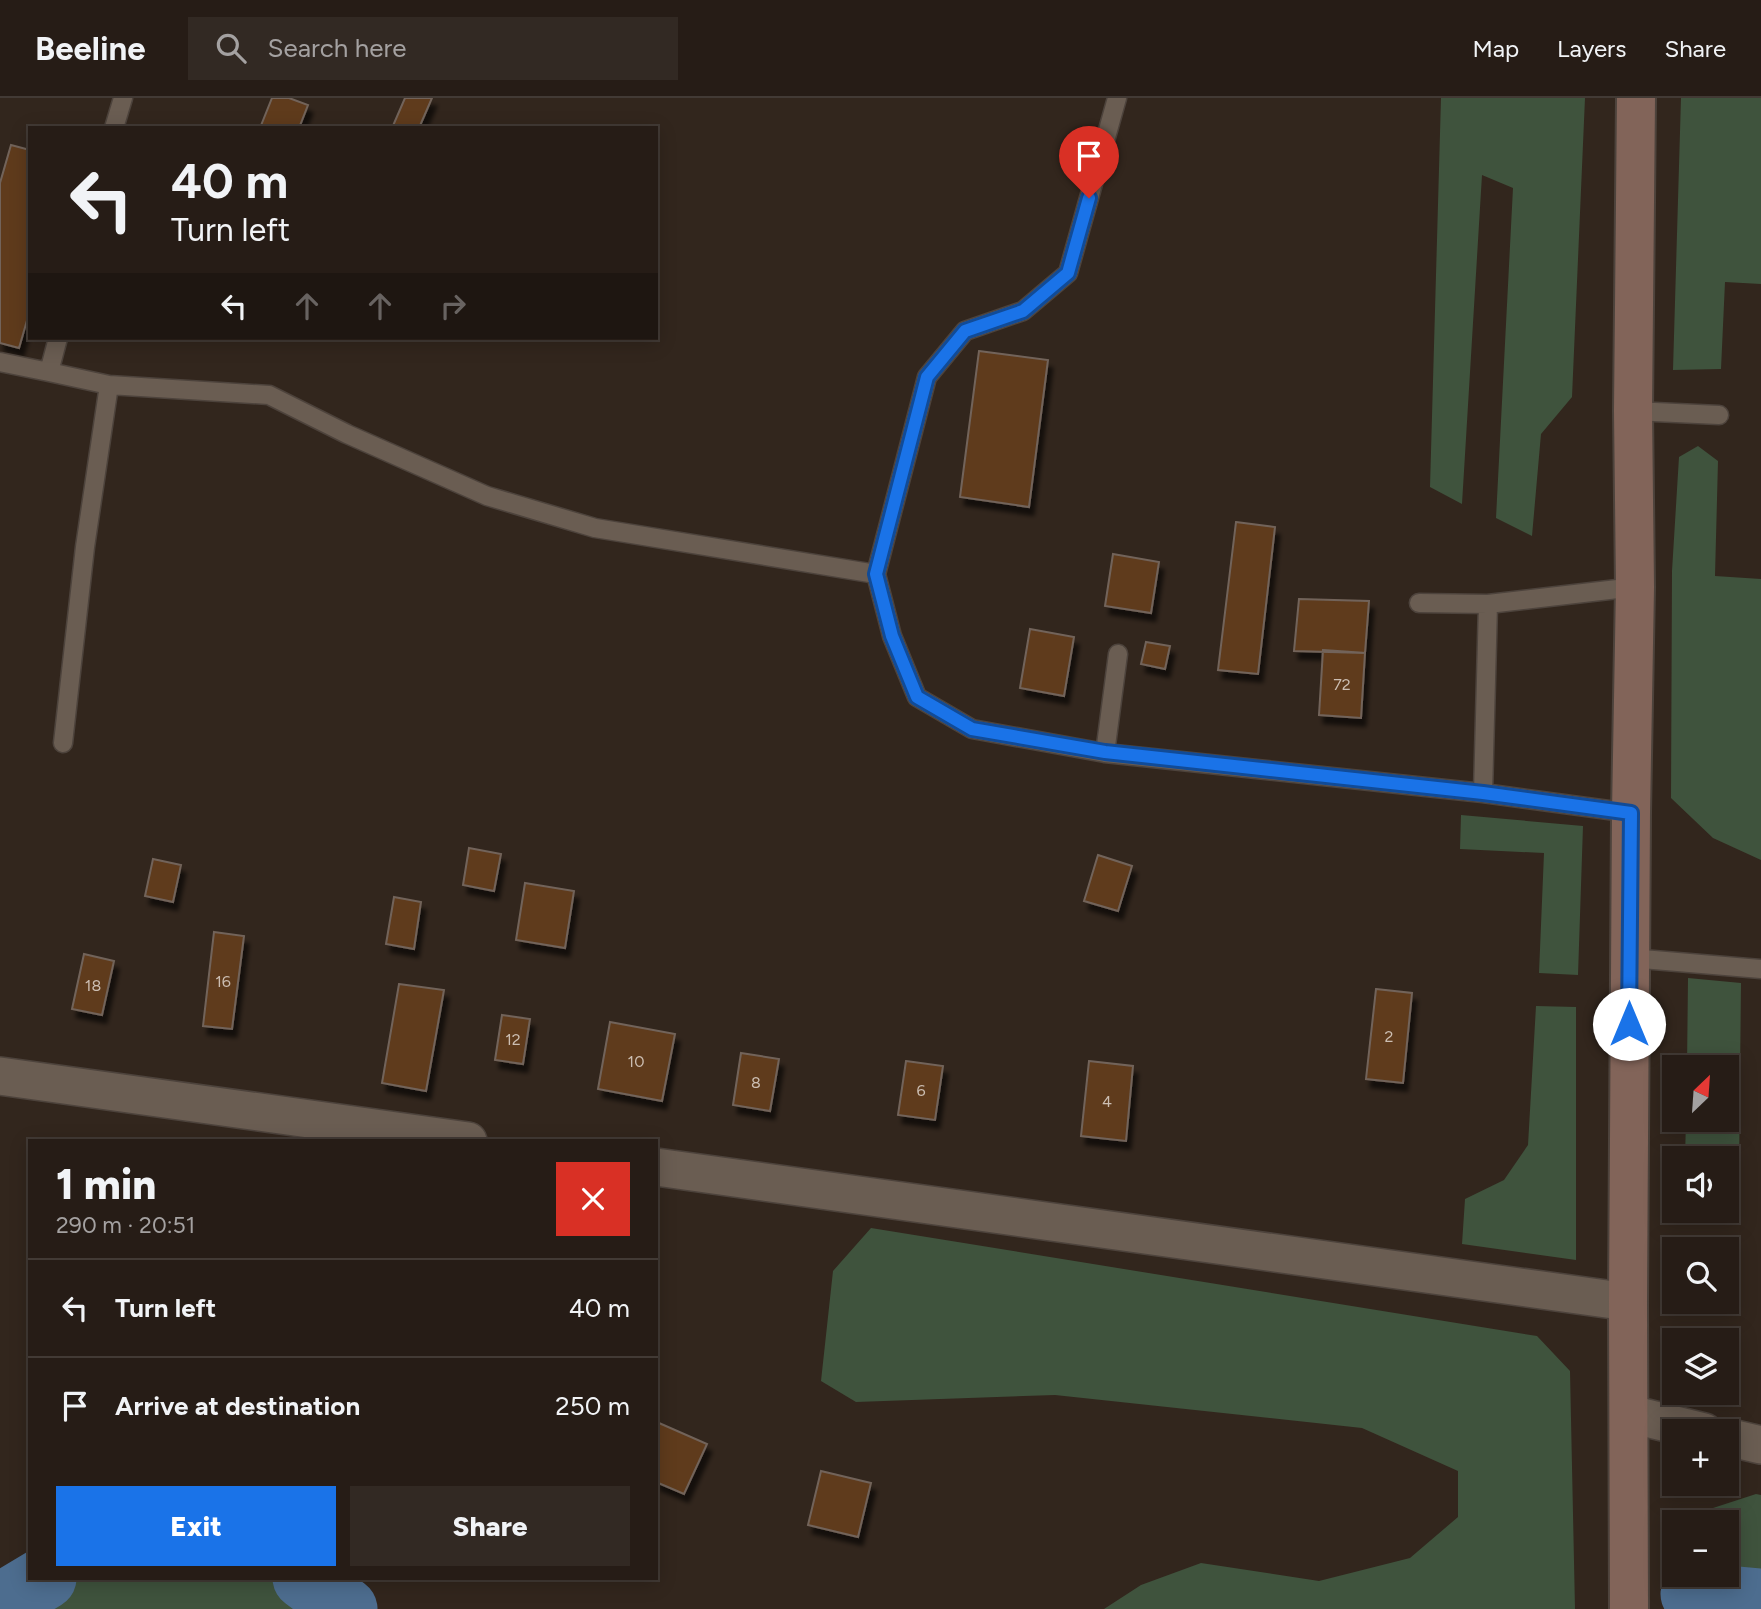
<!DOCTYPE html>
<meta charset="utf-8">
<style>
:root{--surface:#261c16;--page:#322923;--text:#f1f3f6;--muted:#a4a1a1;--line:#423a35;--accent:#1a73e8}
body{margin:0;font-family:Figtree,sans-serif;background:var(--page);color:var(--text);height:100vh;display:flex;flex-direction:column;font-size:26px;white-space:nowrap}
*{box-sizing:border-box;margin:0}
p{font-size:23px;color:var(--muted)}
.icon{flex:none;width:38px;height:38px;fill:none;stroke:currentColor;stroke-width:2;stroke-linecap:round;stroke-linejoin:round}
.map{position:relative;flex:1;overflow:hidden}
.side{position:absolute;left:28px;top:1041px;width:630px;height:441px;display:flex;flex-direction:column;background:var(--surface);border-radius:0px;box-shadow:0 4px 18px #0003,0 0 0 2px var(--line)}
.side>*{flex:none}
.top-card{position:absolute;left:28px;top:28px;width:630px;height:214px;border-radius:0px;box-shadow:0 4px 18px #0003,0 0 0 2px var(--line);background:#261c16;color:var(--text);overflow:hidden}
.needle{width:46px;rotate:25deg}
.controls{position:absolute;left:1662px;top:957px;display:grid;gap:14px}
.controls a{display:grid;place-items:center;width:77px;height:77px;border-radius:0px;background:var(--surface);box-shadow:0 4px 18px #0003,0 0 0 2px var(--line);font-size:35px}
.pin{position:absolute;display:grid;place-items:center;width:60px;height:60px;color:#fff;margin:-72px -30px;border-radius:50% 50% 50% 0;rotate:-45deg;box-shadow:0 0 7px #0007}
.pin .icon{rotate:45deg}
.me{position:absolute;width:77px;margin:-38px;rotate:0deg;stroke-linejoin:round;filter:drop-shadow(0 0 5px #0008)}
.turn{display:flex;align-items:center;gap:24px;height:147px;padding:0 28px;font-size:32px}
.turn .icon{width:91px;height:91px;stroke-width:2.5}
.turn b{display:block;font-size:49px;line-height:60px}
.lanes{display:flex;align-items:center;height:66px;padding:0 28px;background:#0003;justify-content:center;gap:35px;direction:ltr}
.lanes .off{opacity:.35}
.round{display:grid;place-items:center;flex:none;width:74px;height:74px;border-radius:0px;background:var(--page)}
.overview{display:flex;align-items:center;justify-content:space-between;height:119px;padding:0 28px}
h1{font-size:42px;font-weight:800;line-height:52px}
.primary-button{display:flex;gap:14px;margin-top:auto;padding:14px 28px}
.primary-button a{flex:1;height:80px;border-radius:0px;background:var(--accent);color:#fff;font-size:28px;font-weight:800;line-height:80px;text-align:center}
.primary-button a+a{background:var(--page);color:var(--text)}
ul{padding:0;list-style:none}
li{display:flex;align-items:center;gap:21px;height:98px;padding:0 28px;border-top:2px solid var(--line)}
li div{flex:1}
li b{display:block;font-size:26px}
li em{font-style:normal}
header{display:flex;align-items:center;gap:42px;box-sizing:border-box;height:98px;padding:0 35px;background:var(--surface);border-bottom:2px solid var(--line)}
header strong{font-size:33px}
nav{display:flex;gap:38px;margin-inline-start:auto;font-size:24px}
.search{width:490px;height:63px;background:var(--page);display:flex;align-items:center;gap:18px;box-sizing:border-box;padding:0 24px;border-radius:0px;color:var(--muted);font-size:26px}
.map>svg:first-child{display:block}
</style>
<header>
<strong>Beeline</strong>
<div class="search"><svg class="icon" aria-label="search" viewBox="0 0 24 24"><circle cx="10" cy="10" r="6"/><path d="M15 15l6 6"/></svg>Search here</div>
<nav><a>Map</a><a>Layers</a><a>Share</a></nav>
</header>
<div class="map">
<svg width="1761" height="1511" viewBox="0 0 1761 1511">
<defs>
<filter id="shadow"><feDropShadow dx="4.5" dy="8" stdDeviation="2" flood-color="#0009"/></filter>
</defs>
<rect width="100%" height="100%" fill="#32261d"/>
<!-- green -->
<path fill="#3f533d" d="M 1441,0 L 1585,0 L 1572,299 L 1541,336 L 1532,438 L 1496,420 L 1513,90 L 1482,77 L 1462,406 L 1430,389 Z
M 1681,0 L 1761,0 L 1761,186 L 1725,184 L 1721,271 L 1673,272 Z
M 1698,348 L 1718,363 L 1715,478 L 1761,481 L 1761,762 L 1713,740 L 1671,700 L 1672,473 L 1679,359 Z
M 1461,717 L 1583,728 L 1578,877 L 1539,875 L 1544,755 L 1460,751 Z
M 1688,880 L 1741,885 L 1739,1075 L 1727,1074 L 1727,1060 L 1685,1060 L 1686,1022 L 1727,1022 L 1727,970 L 1687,969 Z
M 1536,908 L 1576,909 L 1576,1162 L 1462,1146 L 1465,1101 L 1504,1082 L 1528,1047 Z
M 871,1130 L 1537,1238 L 1570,1273 L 1575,1511 L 1104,1511 L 1141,1487 L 1201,1465 L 1319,1483 L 1410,1460 L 1458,1419 L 1458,1373 L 1362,1330 L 1055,1297 L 856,1304 L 821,1283 L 833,1173 Z
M 1756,1396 L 1761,1397 L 1761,1511 L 1688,1511 L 1689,1477 L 1727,1477 L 1727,1424 L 1704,1424 L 1713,1410 Z
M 304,1480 L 346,1511 L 0,1511 L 0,1507 L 45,1481 Z"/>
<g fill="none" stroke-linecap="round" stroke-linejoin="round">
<!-- river -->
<path stroke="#4d6d8f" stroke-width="63" d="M 304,1480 L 346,1511
M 1692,1496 L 1761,1502
M 0,1507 L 45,1480"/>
</g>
<!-- building -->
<path fill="#5e3b1e" stroke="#72645a" stroke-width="2" filter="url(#shadow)" d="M 272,0 L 289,0 L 308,7 L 299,30 L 260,30 Z
M 405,0 L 432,0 L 419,30 L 392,30 Z
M 11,47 L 30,52 L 30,212 L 19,250 L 0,245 L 0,85 Z
M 979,253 L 1048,262 L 1029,409 L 960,399 Z
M 1236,424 L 1275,429 L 1258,576 L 1218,572 Z
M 1113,456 L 1159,464 L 1151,515 L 1105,508 Z
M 1299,501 L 1369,503 L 1365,555 L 1294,553 Z
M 1030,531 L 1074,539 L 1064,598 L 1020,590 Z
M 1146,544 L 1170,548 L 1165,571 L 1141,566 Z
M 1323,552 L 1365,555 L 1361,620 L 1319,617 Z
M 469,750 L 501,756 L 494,793 L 463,787 Z
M 1098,757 L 1132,768 L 1118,813 L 1084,803 Z
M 153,761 L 181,767 L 173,804 L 145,798 Z
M 525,785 L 574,793 L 565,850 L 516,842 Z
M 394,799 L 421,804 L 414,851 L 386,846 Z
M 214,834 L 244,838 L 232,931 L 203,928 Z
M 84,856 L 114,863 L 102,917 L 72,911 Z
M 399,886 L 444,892 L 426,993 L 382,985 Z
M 1376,891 L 1412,895 L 1403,985 L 1366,981 Z
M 502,917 L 530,921 L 523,966 L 495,962 Z
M 610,924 L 675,936 L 662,1003 L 598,991 Z
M 741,955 L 779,961 L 770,1013 L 733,1007 Z
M 906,963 L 943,968 L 935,1022 L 898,1017 Z
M 1089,963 L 1133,968 L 1126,1043 L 1081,1038 Z
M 659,1325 L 707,1346 L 684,1396 L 656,1384 L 656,1331 Z
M 821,1373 L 871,1385 L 858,1439 L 808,1427 Z"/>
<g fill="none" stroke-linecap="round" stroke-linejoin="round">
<defs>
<path id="lane" d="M 1117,0 L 1068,175 L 1023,213 L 965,233 L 927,279 L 876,476 L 892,538 L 917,599 L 972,631 L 1105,655 L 1483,695
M 114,30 L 123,0
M 0,264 L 49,274 L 58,240
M 49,274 L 109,287 L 85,449 L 63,645
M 109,287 L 269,297 L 347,336 L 487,398 L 595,430 L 876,476
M 1633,313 L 1719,317
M 1419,505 L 1488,506 L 1635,489
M 1488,506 L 1483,695 L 1631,715
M 1105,655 L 1118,556
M 1630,860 L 1761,871"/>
<path id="street" d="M 0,978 L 468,1043
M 656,1069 L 1628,1204
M 1630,1316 L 1704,1334
M 1727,1339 L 1761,1347"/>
<path id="secondary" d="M 1629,1511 L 1628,1204 L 1631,715 L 1635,489 L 1633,313 L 1636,0"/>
</defs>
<!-- lane casing -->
<use href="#lane" stroke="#4d433c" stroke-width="21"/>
<!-- street casing -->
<use href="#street" stroke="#4d433c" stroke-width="40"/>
<!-- secondary casing -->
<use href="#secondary" stroke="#4d433c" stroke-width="42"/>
<!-- lane -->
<use href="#lane" stroke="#6a5d52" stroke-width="18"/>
<!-- street -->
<use href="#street" stroke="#6a5d52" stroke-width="37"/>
<!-- secondary -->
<use href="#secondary" stroke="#826459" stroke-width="38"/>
</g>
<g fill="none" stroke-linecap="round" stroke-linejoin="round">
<defs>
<path id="route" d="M 1089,100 L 1068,175 L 1023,213 L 965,233 L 927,279 L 876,476 L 892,538 L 917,599 L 972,631 L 1105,654 L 1483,695 L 1631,715 L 1629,926"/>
</defs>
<!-- route casing -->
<use href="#route" stroke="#114b97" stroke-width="18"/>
<!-- route -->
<use href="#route" stroke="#1a73e8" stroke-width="12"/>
</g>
<g text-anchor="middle" stroke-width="5" stroke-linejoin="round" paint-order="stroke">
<!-- number labels -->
<g font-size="16" fill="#ccbeb2">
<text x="1342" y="592">72</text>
<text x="223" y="889">16</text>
<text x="93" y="893">18</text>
<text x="1389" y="944">2</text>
<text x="513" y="947">12</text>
<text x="636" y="969">10</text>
<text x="756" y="990">8</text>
<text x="921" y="998">6</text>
<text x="1107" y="1009">4</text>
</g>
</g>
</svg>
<div class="controls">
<a><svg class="needle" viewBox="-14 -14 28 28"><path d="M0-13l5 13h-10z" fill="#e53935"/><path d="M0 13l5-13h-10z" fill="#a4a1a1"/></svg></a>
<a><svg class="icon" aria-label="sound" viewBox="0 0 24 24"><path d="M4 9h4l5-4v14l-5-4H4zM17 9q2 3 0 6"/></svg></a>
<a><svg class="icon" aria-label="search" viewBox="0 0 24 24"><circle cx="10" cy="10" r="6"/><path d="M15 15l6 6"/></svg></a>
<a><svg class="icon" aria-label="layers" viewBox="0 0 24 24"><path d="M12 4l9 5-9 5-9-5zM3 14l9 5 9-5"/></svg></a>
<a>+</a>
<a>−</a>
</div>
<div class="pin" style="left:1089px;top:100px;background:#d93025"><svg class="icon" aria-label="arrive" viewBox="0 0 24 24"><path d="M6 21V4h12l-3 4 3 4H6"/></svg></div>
<svg class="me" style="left:1629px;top:926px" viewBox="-20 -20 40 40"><circle r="19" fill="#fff"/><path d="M0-13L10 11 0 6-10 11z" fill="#1a73e8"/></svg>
<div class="top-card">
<div class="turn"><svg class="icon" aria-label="left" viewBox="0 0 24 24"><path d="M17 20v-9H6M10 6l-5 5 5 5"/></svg><div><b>40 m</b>Turn left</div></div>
<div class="lanes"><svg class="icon" aria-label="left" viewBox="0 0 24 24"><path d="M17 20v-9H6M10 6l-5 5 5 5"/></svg><svg class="icon off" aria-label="ahead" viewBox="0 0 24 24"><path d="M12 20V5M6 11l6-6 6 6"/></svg><svg class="icon off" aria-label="ahead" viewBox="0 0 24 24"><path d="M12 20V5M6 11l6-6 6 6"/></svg><svg class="icon off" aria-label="right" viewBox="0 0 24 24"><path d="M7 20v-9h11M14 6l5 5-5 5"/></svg></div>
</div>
<section class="side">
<div class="overview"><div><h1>1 min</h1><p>290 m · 20:51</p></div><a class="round" style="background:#d93025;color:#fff"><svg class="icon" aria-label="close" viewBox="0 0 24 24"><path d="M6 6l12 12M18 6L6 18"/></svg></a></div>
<ul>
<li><svg class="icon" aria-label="left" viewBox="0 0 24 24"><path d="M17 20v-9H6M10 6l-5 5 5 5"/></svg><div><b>Turn left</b></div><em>40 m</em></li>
<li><svg class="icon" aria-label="arrive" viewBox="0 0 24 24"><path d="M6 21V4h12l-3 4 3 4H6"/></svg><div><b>Arrive at destination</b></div><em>250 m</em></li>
</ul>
<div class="primary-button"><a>Exit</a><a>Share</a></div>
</section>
</div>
